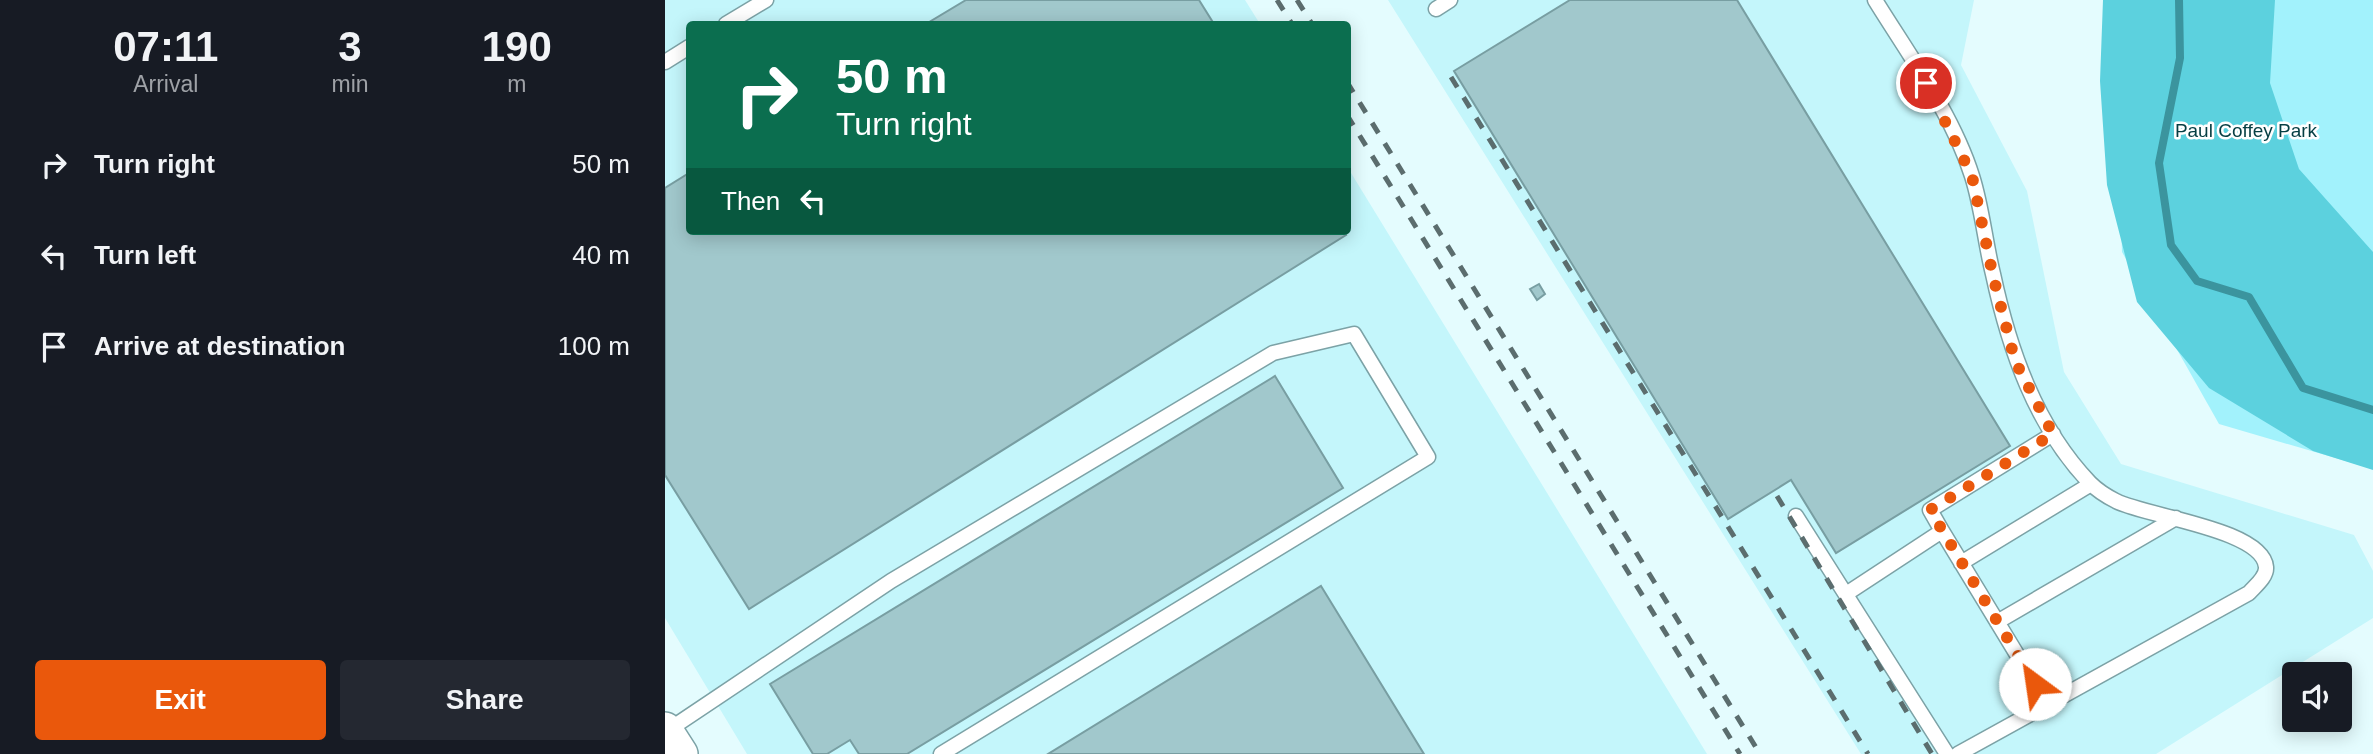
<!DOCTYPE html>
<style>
:root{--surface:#171b24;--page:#242831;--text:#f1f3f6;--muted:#9ea1a6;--accent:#ea580c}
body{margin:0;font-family:Arial,sans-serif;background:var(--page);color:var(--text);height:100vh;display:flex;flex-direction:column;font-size:26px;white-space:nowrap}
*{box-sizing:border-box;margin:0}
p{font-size:23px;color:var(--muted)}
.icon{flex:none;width:38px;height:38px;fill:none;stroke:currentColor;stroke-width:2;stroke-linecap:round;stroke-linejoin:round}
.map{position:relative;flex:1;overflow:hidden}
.details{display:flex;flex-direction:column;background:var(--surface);width:665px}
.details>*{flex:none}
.hud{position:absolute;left:21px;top:21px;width:665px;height:214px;border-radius:7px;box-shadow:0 4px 18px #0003;background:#0b6e4f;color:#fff;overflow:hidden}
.controls{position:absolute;left:1617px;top:662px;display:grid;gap:14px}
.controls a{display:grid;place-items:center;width:70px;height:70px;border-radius:7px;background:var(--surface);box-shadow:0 4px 18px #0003;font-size:35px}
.pin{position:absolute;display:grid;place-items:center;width:60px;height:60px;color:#fff;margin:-30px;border:4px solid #fff;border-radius:50%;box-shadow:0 2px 7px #0007}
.me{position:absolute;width:77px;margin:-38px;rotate:329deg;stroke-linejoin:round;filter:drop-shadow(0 0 5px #0008)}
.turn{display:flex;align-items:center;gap:24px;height:147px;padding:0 35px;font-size:32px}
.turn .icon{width:91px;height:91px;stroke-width:2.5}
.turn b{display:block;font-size:49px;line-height:60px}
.then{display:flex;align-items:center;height:66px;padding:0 35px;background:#0003;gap:14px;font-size:26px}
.eta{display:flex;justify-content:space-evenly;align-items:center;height:119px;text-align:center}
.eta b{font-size:42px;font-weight:700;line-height:49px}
.action{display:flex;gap:14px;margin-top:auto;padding:14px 35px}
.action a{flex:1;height:80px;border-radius:7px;background:var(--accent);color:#fff;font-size:28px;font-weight:700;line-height:80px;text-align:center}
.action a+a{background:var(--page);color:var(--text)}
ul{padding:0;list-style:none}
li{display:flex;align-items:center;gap:21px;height:91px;padding:0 35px}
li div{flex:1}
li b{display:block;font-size:26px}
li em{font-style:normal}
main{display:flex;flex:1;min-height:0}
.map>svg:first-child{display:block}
</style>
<main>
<section class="details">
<div class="eta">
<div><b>07:11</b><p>Arrival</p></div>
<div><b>3</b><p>min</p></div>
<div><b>190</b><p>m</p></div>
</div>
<ul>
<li><svg class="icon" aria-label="right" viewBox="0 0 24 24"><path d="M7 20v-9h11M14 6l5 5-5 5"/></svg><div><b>Turn right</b></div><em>50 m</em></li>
<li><svg class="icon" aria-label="left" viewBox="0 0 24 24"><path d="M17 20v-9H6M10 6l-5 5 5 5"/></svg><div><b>Turn left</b></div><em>40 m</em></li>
<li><svg class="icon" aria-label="arrive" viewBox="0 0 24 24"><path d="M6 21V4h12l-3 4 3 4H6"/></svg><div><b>Arrive at destination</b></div><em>100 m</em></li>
</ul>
<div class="action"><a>Exit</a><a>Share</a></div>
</section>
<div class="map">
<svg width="1708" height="754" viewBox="0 0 1708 754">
<rect width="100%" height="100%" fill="#e4fcfe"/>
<!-- built -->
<path fill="#c4f6fb" d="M 0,0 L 580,0 L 595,24 L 24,24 L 24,231 L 682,231 L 683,168 L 1042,754 L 82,754 L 0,618 Z
M 723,0 L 1309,0 L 1296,65 L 1362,191 L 1399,372 L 1456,464 L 1689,535 L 1708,571 L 1708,618 L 1491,754 L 1196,754 Z"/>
<!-- green -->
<path fill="#a2f2fc" d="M 1455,0 L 1708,0 L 1708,469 L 1554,424 L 1457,252 L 1450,38 Z"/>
<!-- forest -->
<path fill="#5cd1de" d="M 1438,0 L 1610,0 L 1605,83 L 1634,169 L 1708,252 L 1708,470 L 1648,451 L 1544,388 L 1472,302 L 1442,185 L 1435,81 Z"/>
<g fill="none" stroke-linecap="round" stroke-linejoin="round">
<!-- stream -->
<path stroke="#3b949e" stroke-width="8" d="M 1514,0 L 1515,58 L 1494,163 L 1506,245 L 1532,281 L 1584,297 L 1638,388 L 1708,410"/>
</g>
<!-- building -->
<path fill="#a1c8cc" stroke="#789ea2" stroke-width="2" d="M 301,0 L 534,0 L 549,24 L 261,24 Z
M 905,0 L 1072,0 L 1345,446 L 1171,553 L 1126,480 L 1063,519 L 789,71 Z
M 24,173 L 24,231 L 678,231 L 681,235 L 84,609 L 0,475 L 0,188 Z
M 874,284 L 880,294 L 872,300 L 865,289 Z
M 610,376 L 678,488 L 242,754 L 194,754 L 185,740 L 162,754 L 148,754 L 105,684 Z
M 656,586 L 759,754 L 383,754 Z"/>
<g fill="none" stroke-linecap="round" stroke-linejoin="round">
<defs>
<path id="service" d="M 1210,0 C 1244,55 1288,115 1307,176 C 1317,207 1320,242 1328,274 C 1344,349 1371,427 1425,483 C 1431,489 1443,497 1451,501 C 1479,516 1598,529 1601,567 C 1602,577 1590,586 1584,593 L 1293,754
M 771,9 L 785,0
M 61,24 L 101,0
M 0,62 L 24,47
M 1131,516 L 1282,754
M 1277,531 L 1382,704
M 1296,563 L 1426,484
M 1181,594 L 1277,531 L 1265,510 L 1388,434
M 1332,622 L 1511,518
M 2,731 L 226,581 L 608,353 L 689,334 L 763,457 L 276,754"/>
<path id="tertiary" d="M 0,729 L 16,754"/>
</defs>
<!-- service casing -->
<use href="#service" stroke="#7ca2a6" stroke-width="17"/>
<!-- tertiary casing -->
<use href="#tertiary" stroke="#7ca2a6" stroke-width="36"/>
<!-- service -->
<use href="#service" stroke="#fff" stroke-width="14"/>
<!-- tertiary -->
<use href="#tertiary" stroke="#fff" stroke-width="33"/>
<!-- rail -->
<path stroke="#5b6d6e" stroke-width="5" stroke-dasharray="12 12" stroke-linecap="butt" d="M 612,0 L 627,24
M 632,0 L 647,24
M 786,77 L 1203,754
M 682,82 L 1095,754
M 682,115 L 1075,754
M 1112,496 L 1267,754"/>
</g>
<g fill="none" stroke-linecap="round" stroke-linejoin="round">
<!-- route -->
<path stroke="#ea580c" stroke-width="12" stroke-dasharray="0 21.6" d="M 1261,83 L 1307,176 L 1328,276 L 1350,361 L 1388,434 L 1265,510 L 1370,684"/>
</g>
<g text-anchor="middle" stroke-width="5" stroke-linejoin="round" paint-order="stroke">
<!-- park labels -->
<g font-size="19" fill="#053e43" stroke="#fff">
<text x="1581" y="137">Paul Coffey Park</text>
</g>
</g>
</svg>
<div class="controls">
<a><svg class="icon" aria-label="sound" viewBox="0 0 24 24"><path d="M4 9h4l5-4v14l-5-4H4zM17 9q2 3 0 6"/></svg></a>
</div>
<div class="pin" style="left:1261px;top:83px;background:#d93025"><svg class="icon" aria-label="arrive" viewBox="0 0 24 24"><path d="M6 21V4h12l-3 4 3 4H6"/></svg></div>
<svg class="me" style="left:1370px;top:684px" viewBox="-20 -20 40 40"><circle r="19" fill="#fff"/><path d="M0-13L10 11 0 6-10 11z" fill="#ea580c"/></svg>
<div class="hud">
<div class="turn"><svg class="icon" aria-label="right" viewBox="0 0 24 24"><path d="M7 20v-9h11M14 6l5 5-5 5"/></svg><div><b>50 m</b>Turn right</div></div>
<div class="then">Then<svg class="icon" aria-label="left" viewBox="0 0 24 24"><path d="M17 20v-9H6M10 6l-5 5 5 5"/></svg></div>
</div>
</div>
</main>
